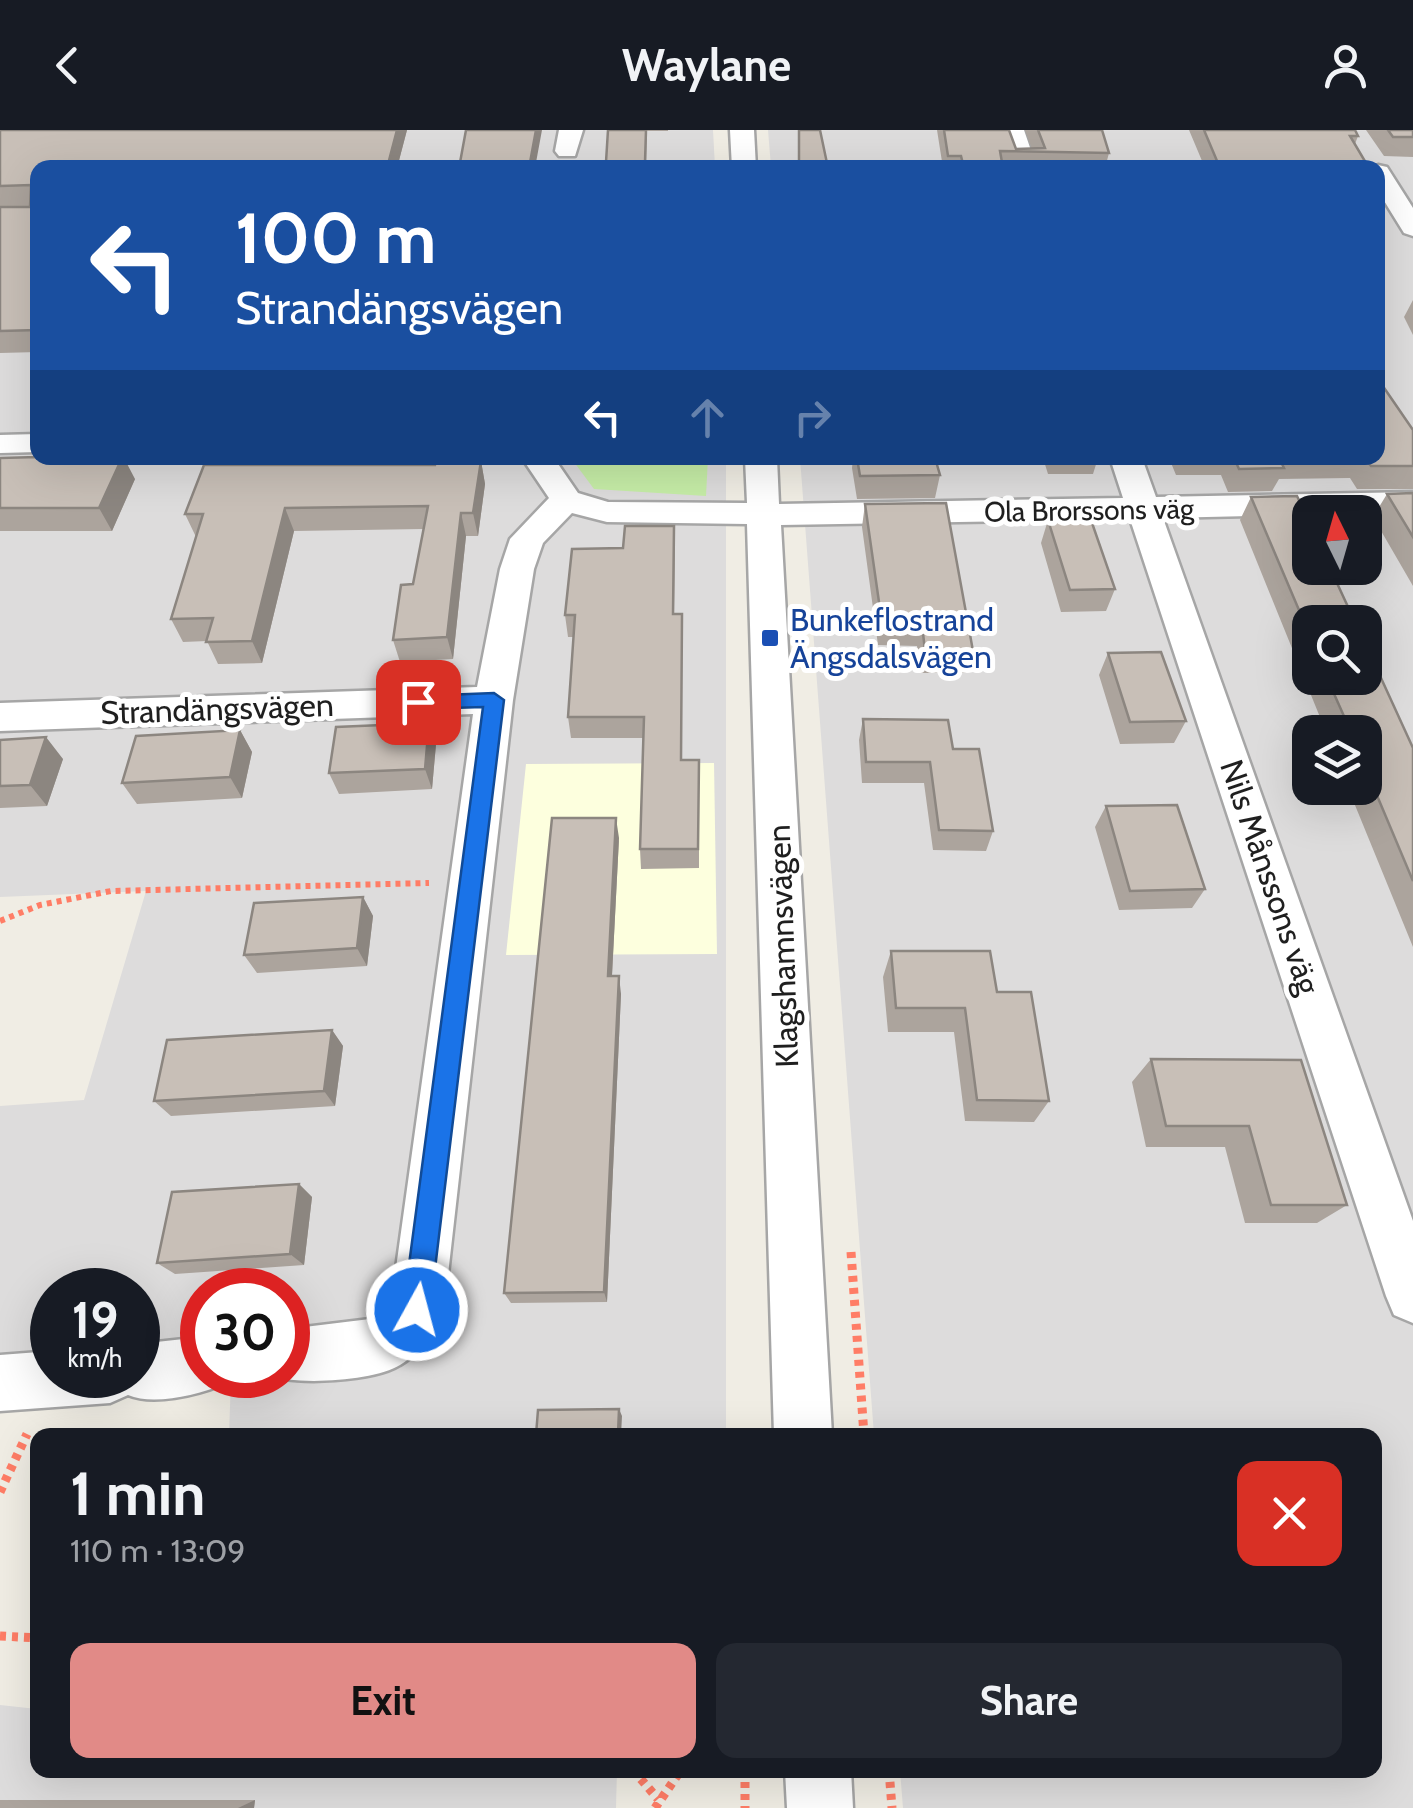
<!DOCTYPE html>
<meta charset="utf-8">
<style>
:root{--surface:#171b24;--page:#242831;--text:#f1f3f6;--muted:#9ea1a6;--accent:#e18a87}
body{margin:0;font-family:Cabin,sans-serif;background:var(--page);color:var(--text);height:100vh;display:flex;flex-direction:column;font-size:38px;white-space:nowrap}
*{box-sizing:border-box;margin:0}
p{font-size:32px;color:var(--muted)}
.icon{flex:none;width:55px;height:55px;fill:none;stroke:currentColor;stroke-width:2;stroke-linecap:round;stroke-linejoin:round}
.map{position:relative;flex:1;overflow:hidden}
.drawer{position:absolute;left:30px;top:1298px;width:1352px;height:350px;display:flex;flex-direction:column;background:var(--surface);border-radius:20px;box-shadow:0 10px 40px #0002}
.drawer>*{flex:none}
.banner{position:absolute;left:30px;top:30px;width:1355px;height:305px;border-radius:20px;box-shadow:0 10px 40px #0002;background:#1a4fa0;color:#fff;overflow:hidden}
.needle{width:65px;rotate:355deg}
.tools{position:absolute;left:1292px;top:365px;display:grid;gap:20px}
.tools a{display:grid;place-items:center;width:90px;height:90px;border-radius:20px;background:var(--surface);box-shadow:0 10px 40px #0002;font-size:50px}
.speed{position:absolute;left:30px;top:1138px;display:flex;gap:20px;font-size:50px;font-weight:700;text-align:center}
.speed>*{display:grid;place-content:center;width:130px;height:130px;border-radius:50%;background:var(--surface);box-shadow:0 10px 40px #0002;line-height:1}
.speed small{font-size:25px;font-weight:400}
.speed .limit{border:15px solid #d22;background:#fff;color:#111}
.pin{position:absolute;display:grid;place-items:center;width:85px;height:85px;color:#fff;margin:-42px;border-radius:20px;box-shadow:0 5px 15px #0006}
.me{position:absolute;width:110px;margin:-55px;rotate:7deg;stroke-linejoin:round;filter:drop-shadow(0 0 8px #0008)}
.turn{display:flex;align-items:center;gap:35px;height:210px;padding:0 40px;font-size:45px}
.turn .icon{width:130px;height:130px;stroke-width:2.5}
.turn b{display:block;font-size:70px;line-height:85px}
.lanes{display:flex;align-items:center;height:95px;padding:0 40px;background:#0003;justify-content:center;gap:50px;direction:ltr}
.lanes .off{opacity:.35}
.round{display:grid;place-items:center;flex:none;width:105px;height:105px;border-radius:20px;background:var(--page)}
.overview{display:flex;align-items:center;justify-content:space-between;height:170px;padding:0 40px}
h1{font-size:60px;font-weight:800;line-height:75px}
.action{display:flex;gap:20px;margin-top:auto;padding:20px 40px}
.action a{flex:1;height:115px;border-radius:20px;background:var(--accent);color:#111;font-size:40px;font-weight:800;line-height:115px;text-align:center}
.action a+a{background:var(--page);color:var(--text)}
header{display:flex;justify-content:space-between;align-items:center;height:130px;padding:0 40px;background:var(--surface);font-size:45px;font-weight:800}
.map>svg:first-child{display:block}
</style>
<header><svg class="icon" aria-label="back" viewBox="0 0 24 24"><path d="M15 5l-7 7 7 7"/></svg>Waylane<svg class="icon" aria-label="person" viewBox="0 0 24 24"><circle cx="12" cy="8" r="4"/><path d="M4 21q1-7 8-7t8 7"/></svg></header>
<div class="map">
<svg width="1413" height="1678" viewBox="0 0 1413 1678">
<rect width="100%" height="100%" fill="#f0ede4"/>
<!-- residential -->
<path fill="#dddcdc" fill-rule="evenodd" d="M 0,0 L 713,0 L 715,37 L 38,38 L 38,328 L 726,328 L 726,1305 L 229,1305 L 231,1247 L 0,1264 L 0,976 L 84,970 L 146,761 L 0,767 ZM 52,1160 L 138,1160 L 138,1245 L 52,1245 ZM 202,1160 L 288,1160 L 288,1245 L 202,1245 Z
M 768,0 L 1413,0 L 1413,1678 L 903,1678 L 900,1640 L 1375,1640 L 1375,1305 L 874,1305 L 800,328 L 1378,328 L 1378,38 L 771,37 ZM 1310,382 L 1365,382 L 1365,438 L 1310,438 ZM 1310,492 L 1365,492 L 1365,548 L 1310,548 ZM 1310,602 L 1365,602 L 1365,658 L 1310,658 Z
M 0,1575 L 37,1579 L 38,1640 L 617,1640 L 616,1678 L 0,1678 Z"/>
<!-- education -->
<path fill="#fdffde" d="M 714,633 L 717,824 L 506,825 L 526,634 Z"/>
<!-- grass -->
<path fill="#c6eda7" d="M 571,328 L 708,328 L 706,366 L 594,359 Z"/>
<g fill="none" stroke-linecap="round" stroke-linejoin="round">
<defs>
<path id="minor" d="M 559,0 L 583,0 L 575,26 L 559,26 L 555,21 Z
M 730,0 L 754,0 L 756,38 L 732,38 Z
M 1000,0 L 1024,0 L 1037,38 L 1013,38 Z
M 1378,35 L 1387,37 L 1413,78 L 1413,106 L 1404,103 L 1378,61 L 1378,38 L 1369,38 Z
M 38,304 L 38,322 L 0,323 L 0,305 Z
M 522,328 L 554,328 L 578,363 L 608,372 L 747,373 L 745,328 L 777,328 L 779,374 L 1123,368 L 1110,328 L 1142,328 L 1156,367 L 1413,362 L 1413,382 L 1163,388 L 1413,1091 L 1413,1193 L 1394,1185 L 1386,1166 L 1130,389 L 781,395 L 832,1305 L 774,1305 L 747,394 L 607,392 L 572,383 L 543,413 L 534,439 L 513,570 L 444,1180 C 436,1200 419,1224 400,1235 C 375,1251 295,1256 269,1245 L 288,1245 L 288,1199 L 370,1189 L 392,1167 L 473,584 L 0,601 L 0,573 L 477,557 L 500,439 L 510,409 L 549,368 Z
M 202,1207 L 202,1245 L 226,1245 L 222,1255 C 197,1265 153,1276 128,1265 L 110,1273 L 0,1281 L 0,1225 L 52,1221 L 52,1245 L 138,1245 L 138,1214 Z
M 785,1640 L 851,1640 L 853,1678 L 787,1678 Z"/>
</defs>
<!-- minor casing -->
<use href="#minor" stroke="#a6a6a6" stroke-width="5"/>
<!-- path-far1 -->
<path stroke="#ff7d66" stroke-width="6" stroke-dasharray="5 5" stroke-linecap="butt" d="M 0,791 L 40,775 L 111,761 L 429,753"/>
<!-- path -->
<path stroke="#ff7d66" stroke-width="9" stroke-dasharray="6 6" stroke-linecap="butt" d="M 851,1122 L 864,1305
M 0,1362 L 27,1304
M 0,1506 L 38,1508
M 633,1640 L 658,1669
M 745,1640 L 745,1678
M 889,1640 L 892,1678
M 655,1678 L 681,1640"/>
<!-- minor -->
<use href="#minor" fill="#fff" fill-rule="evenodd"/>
</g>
<!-- wall -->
<path fill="#aca49d" d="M 0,0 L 407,0 L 397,38 L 38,38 L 38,222 L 0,223 Z
M 608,0 L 668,0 L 668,1 L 647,1 L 646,38 L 607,38 Z
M 937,0 L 1009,0 L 1016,19 L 1032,19 L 1025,0 L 1102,0 L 1109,23 L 1105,38 L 943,38 Z
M 1189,0 L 1355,0 L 1358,6 L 1355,14 L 1369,38 L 1205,38 Z
M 1366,0 L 1413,0 L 1413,27 L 1384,26 Z
M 1413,170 L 1413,205 L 1404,187 Z
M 1413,300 L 1413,359 L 1357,359 L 1350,348 L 1279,349 L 1272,361 L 1228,362 L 1221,345 L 1176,345 L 1169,328 L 1378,328 Z
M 0,328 L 135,349 L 112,401 L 0,401 Z
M 853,328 L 935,328 L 940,345 L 935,368 L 857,369 L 852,338 Z
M 1043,328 L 1098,328 L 1093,344 L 1048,344 Z
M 481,331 L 485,354 L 478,406 L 466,406 L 453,529 L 400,532 L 393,510 L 413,454 L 423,399 L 294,401 L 262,533 L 218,534 L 207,511 L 183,512 L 171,489 L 196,407 L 185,384 L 435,335 Z
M 1413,363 L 1413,456 L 1373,387 L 1387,364 Z
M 1251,367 L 1310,492 L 1310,548 L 1365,548 L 1413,618 L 1413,817 L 1348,658 L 1365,658 L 1365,602 L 1326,602 L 1240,390 Z
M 865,374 L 973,521 L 967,543 L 920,543 L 917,516 L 878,515 L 862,397 Z
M 1048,390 L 1115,459 L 1106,481 L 1061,482 L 1041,413 Z
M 675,419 L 674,484 L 682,630 L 699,630 L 699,738 L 641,739 L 640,719 L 644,608 L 571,608 L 568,587 L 573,507 L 568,507 L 565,485 Z
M 1108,523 L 1186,591 L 1174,613 L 1120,614 L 1099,545 Z
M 863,589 L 953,619 L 993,701 L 986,721 L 933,720 L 924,653 L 862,653 L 859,610 Z
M 429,593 L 436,614 L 432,659 L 339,664 L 329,643 Z
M 240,600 L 252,622 L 242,668 L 137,674 L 122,653 Z
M 0,610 L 63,629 L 47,676 L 0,678 Z
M 1106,676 L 1205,759 L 1192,778 L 1119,780 L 1095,697 Z
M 619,708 L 612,846 L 621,864 L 607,1172 L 511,1173 L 504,1163 Z
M 363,767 L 373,786 L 367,836 L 257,843 L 244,825 Z
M 891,821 L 997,862 L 1049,971 L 1034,992 L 965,991 L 954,902 L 888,902 L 883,847 Z
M 332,900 L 343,916 L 335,976 L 171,986 L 154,971 Z
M 1151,929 L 1301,930 L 1347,1075 L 1317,1093 L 1245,1093 L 1225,1017 L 1146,1017 L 1132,952 Z
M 299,1054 L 312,1067 L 304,1135 L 175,1144 L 157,1133 Z
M 0,1670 L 255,1670 L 254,1678 L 0,1678 Z"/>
<!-- shaded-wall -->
<path fill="#8c8680" d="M 397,0 L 407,0 L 397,38 L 387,38 Z
M 536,0 L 542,0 L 535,38 L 529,38 Z
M 122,328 L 124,328 L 135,349 L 112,401 L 99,378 Z
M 481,331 L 485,354 L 478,406 L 473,383 Z
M 285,378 L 294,401 L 262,533 L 252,511 Z
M 461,383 L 466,406 L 453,529 L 447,507 Z
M 429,593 L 436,614 L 432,659 L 425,639 Z
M 240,600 L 252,622 L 242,668 L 230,647 Z
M 46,607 L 63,629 L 47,676 L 30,655 Z
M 616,688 L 619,708 L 611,864 L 608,846 Z
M 363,767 L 373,786 L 367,836 L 357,818 Z
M 619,846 L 621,864 L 607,1172 L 604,1162 Z
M 332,900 L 343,916 L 335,976 L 324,961 Z
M 299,1054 L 312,1067 L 304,1135 L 290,1124 Z
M 619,1279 L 622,1286 L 621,1305 L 618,1305 Z
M 255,1670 L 254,1678 L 238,1678 Z"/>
<!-- building -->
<path fill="#c8bfb7" stroke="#8c8680" stroke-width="2.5" d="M 0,0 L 397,0 L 387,38 L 38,38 L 38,200 L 0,201 L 0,77 L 30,77 L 31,55 L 0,56 Z
M 466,0 L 536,0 L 529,38 L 459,38 Z
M 608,0 L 646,0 L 645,32 L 606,32 Z
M 799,0 L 820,0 L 828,38 L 799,38 Z
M 944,0 L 1009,0 L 1016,19 L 1045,18 L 1038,0 L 1102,0 L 1109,23 L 1000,21 L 1003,38 L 964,38 L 961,26 L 948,26 Z
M 1204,0 L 1355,0 L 1358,6 L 1350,6 L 1369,38 L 1220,38 Z
M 1388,0 L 1413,0 L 1413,7 L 1393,7 Z
M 1378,249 L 1413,300 L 1413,336 L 1371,336 L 1365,328 L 1378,328 Z
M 0,328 L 38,327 L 122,328 L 99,378 L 0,378 Z
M 437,328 L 458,328 L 481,331 L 473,383 L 461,383 L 447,507 L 393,510 L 401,455 L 413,454 L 428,376 L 285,378 L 252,511 L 206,512 L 213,488 L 171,489 L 203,384 L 185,384 L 204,335 L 435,335 Z
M 857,328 L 935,328 L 940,345 L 860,346 Z
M 1234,328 L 1279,328 L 1284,338 L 1239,339 Z
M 1413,363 L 1413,407 L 1387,364 Z
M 1297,366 L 1310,394 L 1310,438 L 1330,438 L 1355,492 L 1310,492 L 1310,506 L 1251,367 Z
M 946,373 L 973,521 L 925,521 L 922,494 L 882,493 L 865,374 Z
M 1048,390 L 1091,390 L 1115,459 L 1070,460 Z
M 625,396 L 674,396 L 673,484 L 682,484 L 681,630 L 699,630 L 698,719 L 640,719 L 644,587 L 568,587 L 575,485 L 565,485 L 572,419 L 623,418 Z
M 1365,513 L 1413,618 L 1413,751 L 1365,637 L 1365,602 L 1351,602 L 1327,548 L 1365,548 Z
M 1161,522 L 1186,591 L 1130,592 L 1108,523 Z
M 863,589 L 948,590 L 953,619 L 979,619 L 993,701 L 939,700 L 930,632 L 866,632 Z
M 429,593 L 425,639 L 329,643 L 336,597 Z
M 240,600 L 230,647 L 122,653 L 136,606 Z
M 46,607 L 30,655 L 0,656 L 0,610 Z
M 1177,675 L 1205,759 L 1130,761 L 1106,676 Z
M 552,688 L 616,688 L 608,846 L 619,846 L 604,1162 L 504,1163 Z
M 363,767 L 357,818 L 244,825 L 254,773 Z
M 891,821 L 990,821 L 997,862 L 1031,862 L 1049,971 L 977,970 L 965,878 L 896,878 Z
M 332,900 L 324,961 L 154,971 L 167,910 Z
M 1151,929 L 1301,930 L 1347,1075 L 1271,1075 L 1249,996 L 1166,996 Z
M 299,1054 L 290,1124 L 157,1133 L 172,1062 Z
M 619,1279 L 618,1305 L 536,1305 L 538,1280 Z"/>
<!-- route -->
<path fill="#1a73e8" stroke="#114b97" stroke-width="2.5" d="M 494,563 L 504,570 L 430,1180 L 426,1190 L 417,1194 L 407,1190 L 403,1180 L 483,577 L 418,579 L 408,572 L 418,566 Z"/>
<!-- markers -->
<rect fill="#1a4fb4" stroke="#fff" stroke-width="4" x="760" y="498" width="20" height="20" rx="5"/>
<g text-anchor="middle" stroke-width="10" stroke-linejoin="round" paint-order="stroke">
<!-- far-street labels -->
<g font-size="28" fill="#1f1f1f" stroke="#fff">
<text transform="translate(1089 380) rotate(-1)" y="10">Ola Brorssons väg</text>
</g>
<!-- transit labels -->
<g font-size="32" fill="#164399" stroke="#fff" text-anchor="start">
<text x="790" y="501">Bunkeflostrand<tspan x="790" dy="37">Ängsdalsvägen</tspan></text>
</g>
<!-- street labels -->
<g font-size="32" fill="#1f1f1f" stroke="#fff">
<text transform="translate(217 579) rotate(-2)" y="11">Strandängsvägen</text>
<text transform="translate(1270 747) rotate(71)" y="11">Nils Månssons väg</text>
<text transform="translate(783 816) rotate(-92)" y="11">Klagshamnsvägen</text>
</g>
</g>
</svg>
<div class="tools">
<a><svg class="needle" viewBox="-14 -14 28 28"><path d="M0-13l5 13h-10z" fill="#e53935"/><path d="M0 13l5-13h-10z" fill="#9ea1a6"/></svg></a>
<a><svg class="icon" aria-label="search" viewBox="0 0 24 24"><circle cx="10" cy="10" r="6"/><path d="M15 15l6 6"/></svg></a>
<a><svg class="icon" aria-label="layers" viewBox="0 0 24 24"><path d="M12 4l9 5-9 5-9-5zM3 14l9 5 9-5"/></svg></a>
</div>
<div class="speed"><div>19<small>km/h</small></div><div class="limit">30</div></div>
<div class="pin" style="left:418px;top:572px;background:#d93025"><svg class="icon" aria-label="arrive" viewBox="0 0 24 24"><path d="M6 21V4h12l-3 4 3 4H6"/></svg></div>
<svg class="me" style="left:417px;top:1180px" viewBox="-20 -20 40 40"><circle r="17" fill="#1a73e8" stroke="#fff" stroke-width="3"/><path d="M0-11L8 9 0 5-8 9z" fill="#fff"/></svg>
<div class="banner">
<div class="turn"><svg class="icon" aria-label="left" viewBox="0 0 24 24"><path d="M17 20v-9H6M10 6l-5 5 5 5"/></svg><div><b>100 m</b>Strandängsvägen</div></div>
<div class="lanes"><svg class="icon" aria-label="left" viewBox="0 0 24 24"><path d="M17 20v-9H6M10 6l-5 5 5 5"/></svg><svg class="icon off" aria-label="ahead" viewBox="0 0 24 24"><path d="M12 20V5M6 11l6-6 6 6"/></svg><svg class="icon off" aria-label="right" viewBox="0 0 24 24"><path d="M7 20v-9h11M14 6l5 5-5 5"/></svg></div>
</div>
<section class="drawer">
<div class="overview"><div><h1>1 min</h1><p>110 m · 13:09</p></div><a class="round" style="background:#d93025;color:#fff"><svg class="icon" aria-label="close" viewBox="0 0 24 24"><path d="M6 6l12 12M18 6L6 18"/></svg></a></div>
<div class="action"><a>Exit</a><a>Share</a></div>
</section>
</div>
